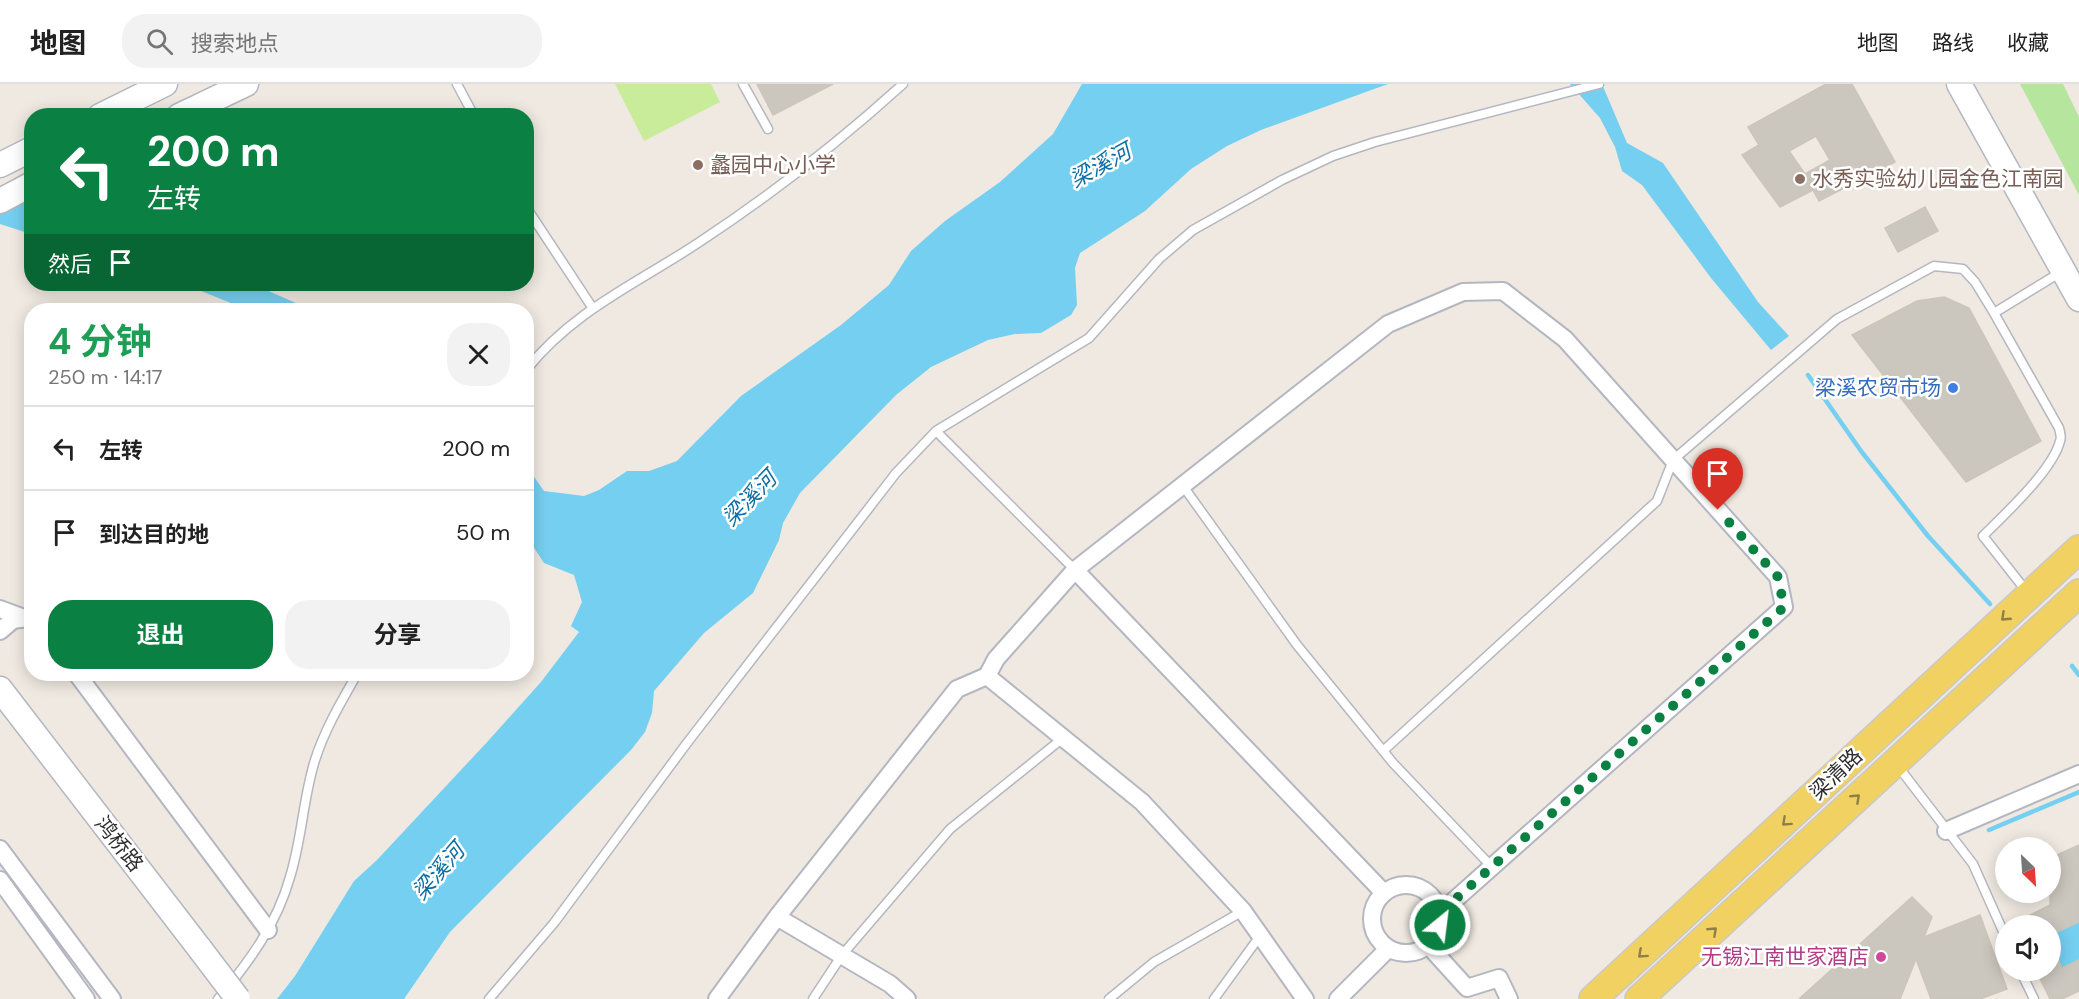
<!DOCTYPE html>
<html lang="zh">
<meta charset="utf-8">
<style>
:root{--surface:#fff;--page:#f2f2f2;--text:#222;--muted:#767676;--line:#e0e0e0;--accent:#0b8043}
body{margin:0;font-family:"DM Sans","Noto Sans SC",sans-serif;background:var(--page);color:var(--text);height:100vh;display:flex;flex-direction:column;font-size:22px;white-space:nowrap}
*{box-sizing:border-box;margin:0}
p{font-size:20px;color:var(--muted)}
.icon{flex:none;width:33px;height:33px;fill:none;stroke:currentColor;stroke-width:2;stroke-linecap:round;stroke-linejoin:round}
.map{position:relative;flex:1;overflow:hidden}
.panel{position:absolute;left:24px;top:219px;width:510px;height:378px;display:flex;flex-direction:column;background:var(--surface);border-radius:24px;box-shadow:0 3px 15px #0003}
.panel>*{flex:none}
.top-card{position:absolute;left:24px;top:24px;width:510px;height:183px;border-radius:24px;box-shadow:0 3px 15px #0003;background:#0b8043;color:#fff;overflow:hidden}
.needle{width:39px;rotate:155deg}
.fabs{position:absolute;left:1995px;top:753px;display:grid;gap:12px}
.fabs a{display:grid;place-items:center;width:66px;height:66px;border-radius:50%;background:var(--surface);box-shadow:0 3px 15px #0003;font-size:30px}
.pin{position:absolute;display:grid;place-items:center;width:51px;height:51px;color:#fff;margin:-62px -26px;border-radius:50% 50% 50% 0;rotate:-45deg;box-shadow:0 0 6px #0007}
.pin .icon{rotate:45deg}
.me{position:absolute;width:66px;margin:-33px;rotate:29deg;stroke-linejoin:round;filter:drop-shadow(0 0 4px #0008)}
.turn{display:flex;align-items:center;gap:21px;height:126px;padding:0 24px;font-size:27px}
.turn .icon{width:78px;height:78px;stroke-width:2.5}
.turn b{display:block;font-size:42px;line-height:51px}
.then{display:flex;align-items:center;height:57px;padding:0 24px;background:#0003;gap:12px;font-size:22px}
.round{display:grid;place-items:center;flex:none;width:63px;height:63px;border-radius:24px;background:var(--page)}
.head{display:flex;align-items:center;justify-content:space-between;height:102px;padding:0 24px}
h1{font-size:36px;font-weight:700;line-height:45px;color:#1e9e55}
.button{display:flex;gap:12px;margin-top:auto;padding:12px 24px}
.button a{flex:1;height:69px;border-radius:24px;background:var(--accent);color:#fff;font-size:24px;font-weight:700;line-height:69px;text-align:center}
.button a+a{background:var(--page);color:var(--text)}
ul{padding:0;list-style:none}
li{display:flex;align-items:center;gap:18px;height:84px;padding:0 24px;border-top:2px solid var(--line)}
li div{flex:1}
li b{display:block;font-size:22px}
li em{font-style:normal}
header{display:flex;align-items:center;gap:36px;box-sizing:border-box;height:84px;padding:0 30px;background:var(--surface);border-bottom:2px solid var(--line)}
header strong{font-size:28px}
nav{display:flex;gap:33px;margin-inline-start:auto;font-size:21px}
.search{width:420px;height:54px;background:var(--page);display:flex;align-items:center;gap:15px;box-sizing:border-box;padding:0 21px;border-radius:24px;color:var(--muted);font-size:22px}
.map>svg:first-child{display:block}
</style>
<header>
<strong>地图</strong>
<div class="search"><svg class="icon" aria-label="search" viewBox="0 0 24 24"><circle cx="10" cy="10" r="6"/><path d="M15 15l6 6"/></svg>搜索地点</div>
<nav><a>地图</a><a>路线</a><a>收藏</a></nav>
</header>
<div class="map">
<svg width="2079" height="915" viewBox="0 0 2079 915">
<rect width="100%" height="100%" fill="#efe9e1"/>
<!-- green -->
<path fill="#b6e59e" d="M 2020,0 L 2063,0 L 2079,33 L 2079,111 Z"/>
<!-- pitch -->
<path fill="#c9ec9a" d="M 615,0 L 711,0 L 720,18 L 644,57 Z"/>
<!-- water -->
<path fill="#75cff0" d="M 1082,0 L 1388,0 L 1261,46 L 1227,62 L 1191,85 L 1145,127 L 1080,169 L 1075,184 L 1077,221 L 1071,231 L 1041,249 L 1015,250 L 988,256 L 931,283 L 896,311 L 800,409 L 783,439 L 779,456 L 753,509 L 704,549 L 654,607 L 652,629 L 645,648 L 631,666 L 450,848 L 404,915 L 277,915 L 295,892 L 354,797 L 377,776 L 489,656 L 541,598 L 579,548 L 571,542 L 582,518 L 574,491 L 544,479 L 527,453 L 527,383 L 544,407 L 584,412 L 599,406 L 627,387 L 649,387 L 677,377 L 741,312 L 841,241 L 889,201 L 911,167 L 945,137 L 1000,98 L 1053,50 Z
M 1570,0 L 1602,0 L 1627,59 L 1663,79 L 1758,218 L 1789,252 L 1771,266 L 1711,194 L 1642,101 L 1622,87 L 1615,63 L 1600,34 Z
M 0,110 L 31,120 L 31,150 L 0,140 Z
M 184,200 L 252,200 L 312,226 L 248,226 Z
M 2079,838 L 2079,876 L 2062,884 L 2051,859 L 2051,851 Z"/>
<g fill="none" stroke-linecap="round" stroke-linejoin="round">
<!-- stream -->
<path stroke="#75cff0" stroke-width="4.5" d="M 1808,291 L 1861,367 L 1928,452 L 1990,520
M 2072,582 L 2079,591
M 1989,746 L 2079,708"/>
</g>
<!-- building -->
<path fill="#cbc7bf" stroke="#cbc5ba" stroke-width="1.5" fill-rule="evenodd" d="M 757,0 L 833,0 L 773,31 Z
M 1826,0 L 1852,0 L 1895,78 L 1819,117 L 1813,106 L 1780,123 L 1742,71 L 1759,61 L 1748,43 ZM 1816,52 L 1830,76 L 1805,90 L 1789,67 Z
M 1925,123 L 1938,147 L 1898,168 L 1885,144 Z
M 1944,213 L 1969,224 L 2041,357 L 1966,398 L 1852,251 L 1917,217 Z
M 2079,761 L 2079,838 L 2050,851 L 2050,842 L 2008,842 L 2050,821 L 2050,774 Z
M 1912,813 L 1932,833 L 1924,853 L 1980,831 L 2007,905 L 1980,915 L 1931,915 L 1916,875 L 1900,915 L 1799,915 Z
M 2050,859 L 2062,884 L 2079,876 L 2079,907 L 2062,915 L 2050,915 L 2036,886 L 2050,886 Z"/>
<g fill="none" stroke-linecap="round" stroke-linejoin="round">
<defs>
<path id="lane" d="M 457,0 L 474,32
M 743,0 L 768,45
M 526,123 L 592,223
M 1994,229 L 2059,344 C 2060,349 2062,353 2060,357 C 2053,386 2004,431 1983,452 L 2027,508
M 526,286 C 574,226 636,200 698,159 C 771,111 838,59 903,0
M 936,347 L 1075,486
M 1183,402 L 1297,561 L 1393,679 L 1492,783
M 1383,667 L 1657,417 L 1673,376 L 1837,235 L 1934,182 L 1963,185 L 1975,198 L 1994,229 L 2061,188
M 1897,681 L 1973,780 L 2006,854
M 2020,886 L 2034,915
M 218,915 C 249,878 277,840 290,793 C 302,755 303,714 315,676 C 325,645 341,618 357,590
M 489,915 L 554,839 L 687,659 L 896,389 L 936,347 L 1089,254 L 1159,175 L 1193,146 L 1282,96 L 1333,72 L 1375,58 L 1599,0
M 813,915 L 842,871 L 950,745 L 1063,654
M 1109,915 L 1154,878 L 1243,827
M 1214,915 L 1260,852"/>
<path id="street" d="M 1075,486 L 1384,809
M 0,525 L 32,537
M 0,547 L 13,536 L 27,534
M 77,590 L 268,846
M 987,592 L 996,575 L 1075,486 L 1388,240 L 1463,208 L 1503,207 L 1565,255 L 1778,493 L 1784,523 L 1440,829
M 1946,747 L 2079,690
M 0,765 L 112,915
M 0,796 L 86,915
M1372 835a34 34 0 1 1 68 0a34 34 0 1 1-68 0Z
M 777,833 L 890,900 L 907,915
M 1428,861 L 1467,904
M 1467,904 L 1499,894 L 1509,915
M 717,915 L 777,833 L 957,605 L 987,592 L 1142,718 L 1243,827 L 1305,915
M 1338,915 L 1388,865"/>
<path id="secondary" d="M 1959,0 L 2079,215
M 100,32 L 165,0
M 179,32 L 246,0
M 0,81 L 32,65
M 0,117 L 32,100
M 0,605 L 200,865"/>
<path id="primary" d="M 1593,915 L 2079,465
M 1639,915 L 2079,509"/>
</defs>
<!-- lane casing -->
<use href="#lane" stroke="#b4b7c1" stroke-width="11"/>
<!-- street casing -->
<use href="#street" stroke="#b4b7c1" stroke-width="20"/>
<!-- secondary casing -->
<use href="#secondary" stroke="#b4b7c1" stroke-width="27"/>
<!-- primary casing -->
<use href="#primary" stroke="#c9c9c9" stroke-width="30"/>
<!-- lane -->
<use href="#lane" stroke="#fff" stroke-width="8"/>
<!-- street -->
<use href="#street" stroke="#fff" stroke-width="16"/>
<!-- secondary -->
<use href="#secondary" stroke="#fff" stroke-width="24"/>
<!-- primary -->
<use href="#primary" stroke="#f2d163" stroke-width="27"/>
<defs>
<path id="secondary-bridge" d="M 200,865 L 238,915"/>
</defs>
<!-- secondary-bridge casing -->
<use href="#secondary-bridge" stroke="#b4b7c1" stroke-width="27" stroke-linecap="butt"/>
<!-- secondary-bridge -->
<use href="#secondary-bridge" stroke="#fff" stroke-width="24"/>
</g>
<!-- one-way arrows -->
<defs><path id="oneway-chevron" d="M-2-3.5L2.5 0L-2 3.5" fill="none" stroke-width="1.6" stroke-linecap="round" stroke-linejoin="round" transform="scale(1.5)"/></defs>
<g stroke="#908048">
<use href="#oneway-chevron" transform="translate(2005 533) rotate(137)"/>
<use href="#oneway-chevron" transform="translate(1856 714) rotate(-43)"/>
<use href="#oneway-chevron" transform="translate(1786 738) rotate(138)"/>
<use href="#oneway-chevron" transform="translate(1713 847) rotate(-43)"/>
<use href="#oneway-chevron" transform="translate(1642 870) rotate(138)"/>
</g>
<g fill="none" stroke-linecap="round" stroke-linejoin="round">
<!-- route -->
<path stroke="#0b8043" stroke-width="10" stroke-dasharray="0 18" d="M 1440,841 L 1440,829 L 1784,523 L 1778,493 L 1718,426"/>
</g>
<!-- markers -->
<g fill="#8d6e63" stroke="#fff" stroke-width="2">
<circle cx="698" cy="81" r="6"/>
<circle cx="1800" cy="95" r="6"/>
</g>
<circle fill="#3f7fe0" stroke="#fff" stroke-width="2" cx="1953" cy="304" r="6"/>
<circle fill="#d1479c" stroke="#fff" stroke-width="2" cx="1881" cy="873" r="6"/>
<g text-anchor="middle" stroke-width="5" stroke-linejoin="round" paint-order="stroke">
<!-- education labels -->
<g font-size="21" fill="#785e54" stroke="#fff" text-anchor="start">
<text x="710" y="88">蠡园中心小学</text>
<text x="1812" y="102">水秀实验幼儿园金色江南园</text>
</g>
<!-- shop labels -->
<g font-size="21" fill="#366cbe" stroke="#fff" text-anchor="end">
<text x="1941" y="311">梁溪农贸市场</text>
</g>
<!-- street labels -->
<g font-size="21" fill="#2e2e2e" stroke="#fff">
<text transform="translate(1836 690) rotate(-44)" y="7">梁清路</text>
<text transform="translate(119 760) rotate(52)" y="7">鸿桥路</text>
</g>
<!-- hotel labels -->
<g font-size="21" fill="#b23c85" stroke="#fff" text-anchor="end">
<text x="1869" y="880">无锡江南世家酒店</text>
</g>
<!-- water labels -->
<g font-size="22" font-style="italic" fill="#0d6fa3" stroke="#fff">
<text transform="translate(1100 81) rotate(-29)" y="8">梁溪河</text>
<text transform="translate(749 414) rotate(-46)" y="8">梁溪河</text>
<text transform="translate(438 787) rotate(-49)" y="8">梁溪河</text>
</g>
</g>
</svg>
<div class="fabs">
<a><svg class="needle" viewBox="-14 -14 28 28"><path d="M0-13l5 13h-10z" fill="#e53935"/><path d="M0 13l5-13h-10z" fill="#767676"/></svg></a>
<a><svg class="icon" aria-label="sound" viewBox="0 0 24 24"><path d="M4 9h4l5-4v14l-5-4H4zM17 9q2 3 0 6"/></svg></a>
</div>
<div class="pin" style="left:1718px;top:426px;background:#d93025"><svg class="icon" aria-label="arrive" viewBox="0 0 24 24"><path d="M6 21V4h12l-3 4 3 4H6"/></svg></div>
<svg class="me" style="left:1440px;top:841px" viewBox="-20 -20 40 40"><circle r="17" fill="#0b8043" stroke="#fff" stroke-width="3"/><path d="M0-11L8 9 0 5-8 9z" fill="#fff"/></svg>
<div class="top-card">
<div class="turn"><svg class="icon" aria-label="left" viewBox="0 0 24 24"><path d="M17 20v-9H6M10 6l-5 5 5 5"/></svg><div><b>200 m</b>左转</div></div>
<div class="then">然后<svg class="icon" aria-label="arrive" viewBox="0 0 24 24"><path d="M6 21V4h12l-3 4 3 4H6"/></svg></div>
</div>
<section class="panel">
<div class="head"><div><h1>4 分钟</h1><p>250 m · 14:17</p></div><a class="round"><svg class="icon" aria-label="close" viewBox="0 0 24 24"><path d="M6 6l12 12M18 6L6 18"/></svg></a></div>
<ul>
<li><svg class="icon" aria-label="left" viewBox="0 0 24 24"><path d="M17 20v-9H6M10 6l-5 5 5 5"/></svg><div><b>左转</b></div><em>200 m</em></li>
<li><svg class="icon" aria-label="arrive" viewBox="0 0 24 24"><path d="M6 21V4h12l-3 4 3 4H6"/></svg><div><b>到达目的地</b></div><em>50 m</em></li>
</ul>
<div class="button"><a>退出</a><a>分享</a></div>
</section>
</div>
